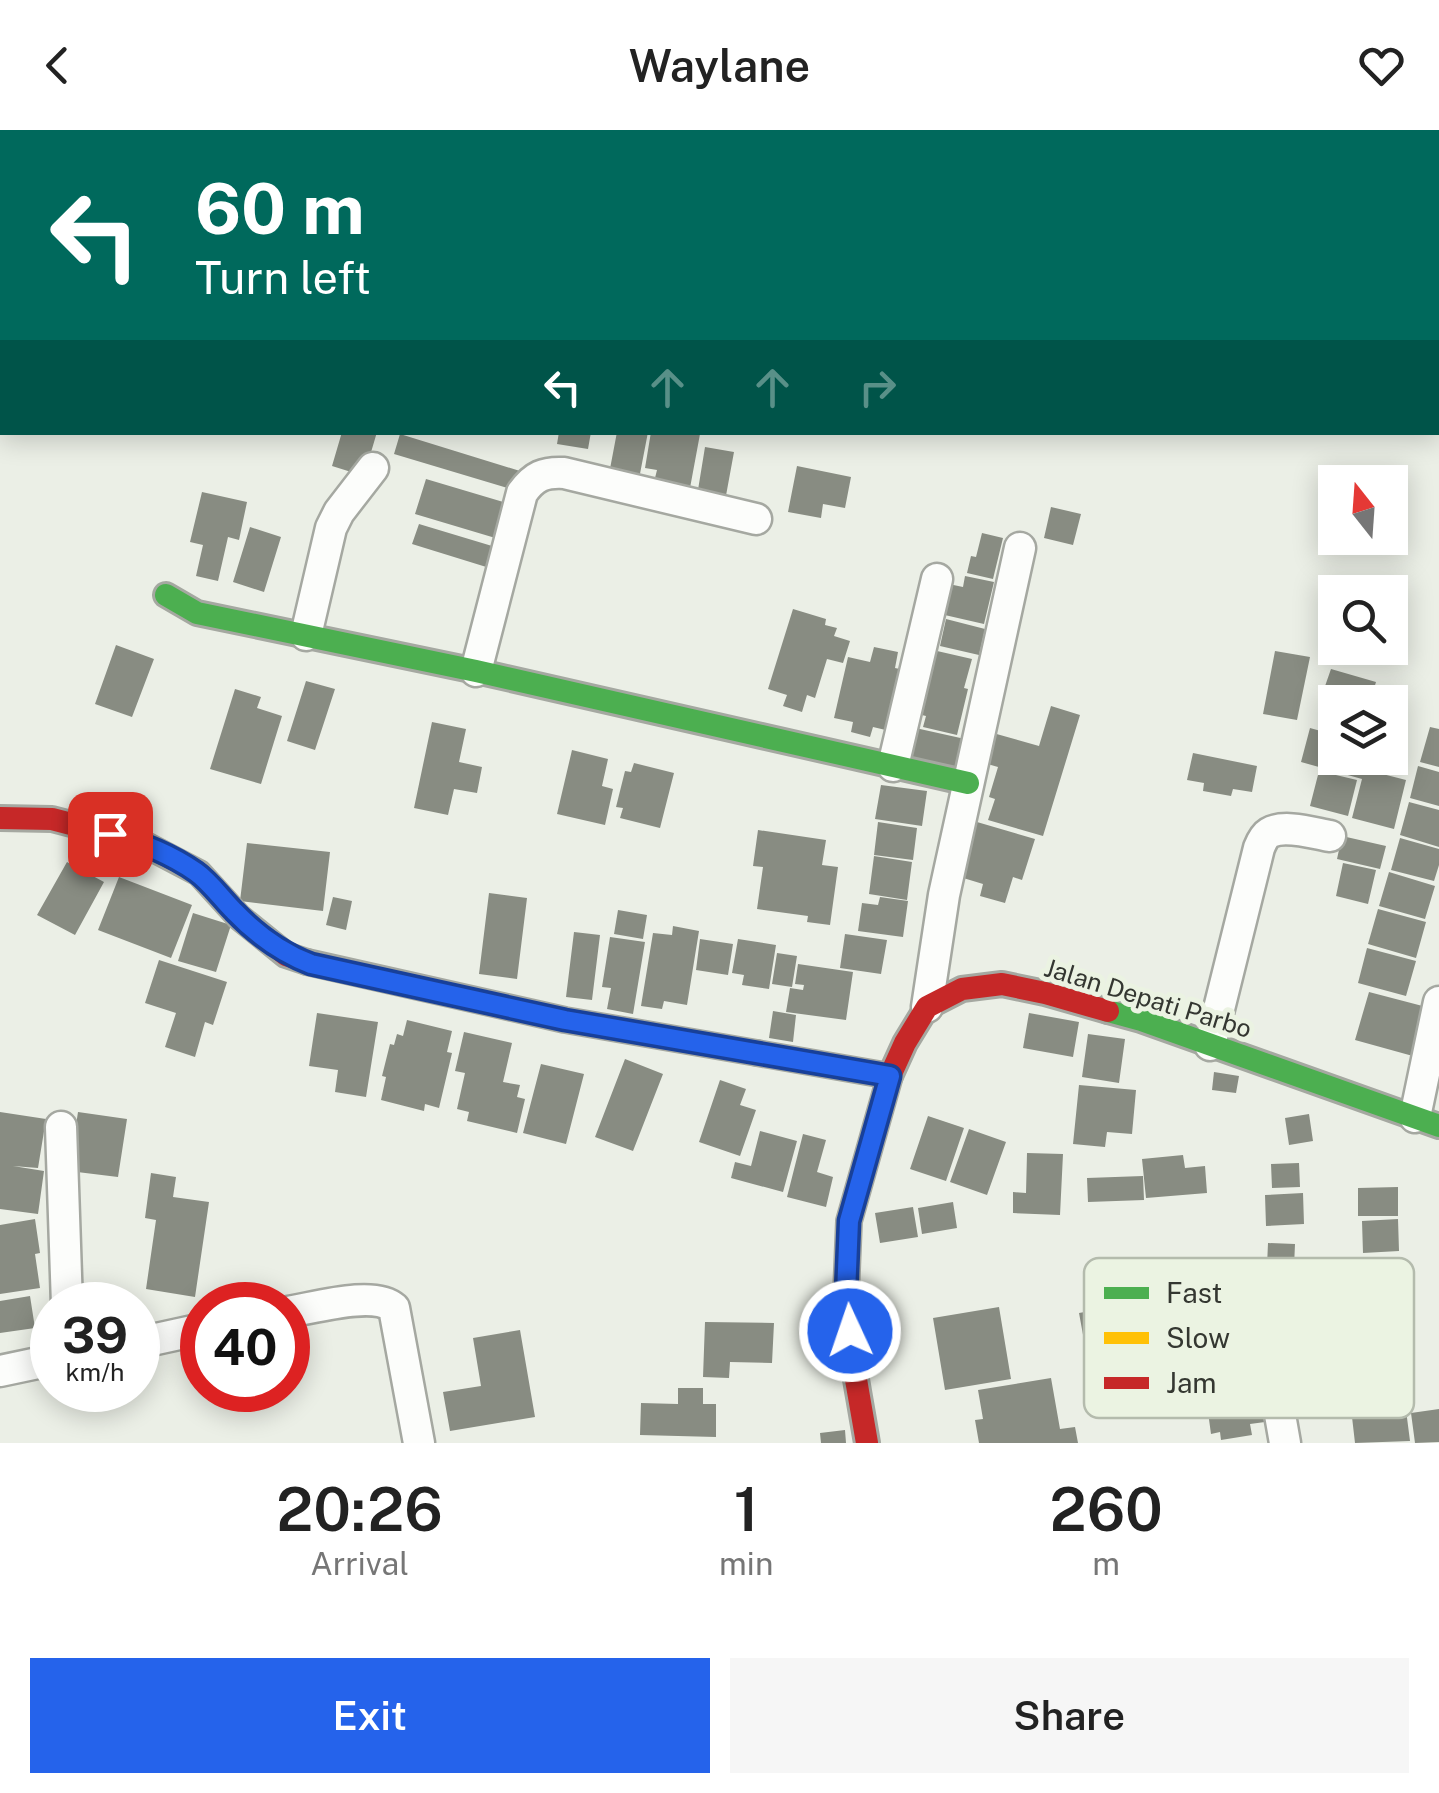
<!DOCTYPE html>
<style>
:root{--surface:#fff;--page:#f6f6f6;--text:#222;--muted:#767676;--accent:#2563eb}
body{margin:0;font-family:"Public Sans",sans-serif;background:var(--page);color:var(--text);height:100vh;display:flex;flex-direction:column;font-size:38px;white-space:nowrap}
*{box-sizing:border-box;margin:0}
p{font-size:32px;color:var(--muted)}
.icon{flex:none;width:55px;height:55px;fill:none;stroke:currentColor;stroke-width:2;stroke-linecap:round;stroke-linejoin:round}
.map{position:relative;height:1313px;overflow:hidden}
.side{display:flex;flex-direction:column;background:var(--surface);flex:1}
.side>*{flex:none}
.hud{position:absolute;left:0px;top:0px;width:1440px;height:305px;box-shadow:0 5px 25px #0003;background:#00695c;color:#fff;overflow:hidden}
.needle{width:65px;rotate:343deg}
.tools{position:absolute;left:1318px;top:335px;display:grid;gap:20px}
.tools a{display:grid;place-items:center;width:90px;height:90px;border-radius:0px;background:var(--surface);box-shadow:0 5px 25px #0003;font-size:50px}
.speed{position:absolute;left:30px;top:1152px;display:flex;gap:20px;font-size:50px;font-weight:700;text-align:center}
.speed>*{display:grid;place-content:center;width:130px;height:130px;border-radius:50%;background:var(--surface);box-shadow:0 5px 25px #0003;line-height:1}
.speed small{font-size:25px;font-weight:400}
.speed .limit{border:15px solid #d22;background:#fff;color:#111}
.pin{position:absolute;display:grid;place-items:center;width:85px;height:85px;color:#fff;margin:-42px;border-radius:20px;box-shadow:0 5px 15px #0006}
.me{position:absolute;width:110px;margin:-55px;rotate:357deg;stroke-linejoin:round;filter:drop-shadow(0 0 8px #0008)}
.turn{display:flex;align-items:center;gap:35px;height:210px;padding:0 30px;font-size:45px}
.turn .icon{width:130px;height:130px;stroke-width:2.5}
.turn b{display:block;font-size:70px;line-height:85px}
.lanes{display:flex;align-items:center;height:95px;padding:0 30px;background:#0003;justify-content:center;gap:50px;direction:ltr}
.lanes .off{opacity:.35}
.eta{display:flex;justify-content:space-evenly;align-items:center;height:170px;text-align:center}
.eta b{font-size:60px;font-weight:600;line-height:70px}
.cta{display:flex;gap:20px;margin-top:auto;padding:20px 30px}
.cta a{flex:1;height:115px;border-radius:0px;background:var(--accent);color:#fff;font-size:40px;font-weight:600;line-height:115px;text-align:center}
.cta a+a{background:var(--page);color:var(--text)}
header{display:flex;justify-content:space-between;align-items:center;height:130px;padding:0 30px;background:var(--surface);font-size:45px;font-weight:600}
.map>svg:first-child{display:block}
</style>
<header><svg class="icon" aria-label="back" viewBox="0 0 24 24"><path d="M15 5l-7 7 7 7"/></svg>Waylane<svg class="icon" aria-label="heart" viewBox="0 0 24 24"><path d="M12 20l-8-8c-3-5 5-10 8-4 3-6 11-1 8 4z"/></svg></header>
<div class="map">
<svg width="1439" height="1313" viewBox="0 0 1439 1313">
<rect width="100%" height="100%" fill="#ebefe6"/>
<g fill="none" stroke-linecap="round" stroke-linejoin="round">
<!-- stream -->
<path stroke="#abb79a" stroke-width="9" d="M 1157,0 L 1158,2
M 1438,164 L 1439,164"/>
</g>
<!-- building -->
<path fill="#888c82" d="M 342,302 L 377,302 L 364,346 L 332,336 Z
M 559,302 L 591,302 L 588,319 L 557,314 Z
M 617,302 L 648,302 L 639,349 L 609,344 Z
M 651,302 L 700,304 L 690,358 L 654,352 L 657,340 L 645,338 Z
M 400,304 L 520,341 L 514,360 L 394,324 Z
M 705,317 L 734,322 L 725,371 L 697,366 Z
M 797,336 L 851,347 L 845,378 L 823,374 L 821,388 L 788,382 Z
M 426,349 L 513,375 L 502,410 L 415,384 Z
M 202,362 L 247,372 L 239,410 L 228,407 L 218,451 L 196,446 L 203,415 L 190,412 Z
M 1051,377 L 1081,384 L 1073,415 L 1044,408 Z
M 419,394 L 502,419 L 496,440 L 412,414 Z
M 250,397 L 281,407 L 264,462 L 233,452 Z
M 982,403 L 1003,408 L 993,449 L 967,443 L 971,426 L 976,427 Z
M 965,446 L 994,452 L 984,494 L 936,483 L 944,453 L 963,457 Z
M 793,479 L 826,489 L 825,495 L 837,498 L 834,506 L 850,511 L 843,533 L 827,529 L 815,568 L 807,565 L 802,582 L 783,576 L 787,565 L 768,559 Z
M 946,489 L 985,499 L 979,525 L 940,516 Z
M 116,515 L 154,529 L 132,587 L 95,574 Z
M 874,517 L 898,522 L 895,538 L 909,541 L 894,602 L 873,597 L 870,607 L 851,602 L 853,592 L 834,588 L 848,527 L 870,532 Z
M 924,518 L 972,529 L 964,558 L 968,559 L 957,605 L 923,597 L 926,586 L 909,582 Z
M 1275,521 L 1310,527 L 1297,590 L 1263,584 Z
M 1331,539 L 1376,552 L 1370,572 L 1324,559 Z
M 306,551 L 335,559 L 315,620 L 287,611 Z
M 235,559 L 261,567 L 257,578 L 282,586 L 261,654 L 210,639 Z
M 1051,576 L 1080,585 L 1043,706 L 988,690 L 995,669 L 989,667 L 998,637 L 984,633 L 993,603 L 1039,616 Z
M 432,592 L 466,599 L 459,632 L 482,637 L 477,663 L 454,659 L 448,685 L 414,678 Z
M 911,597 L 965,609 L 956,645 L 902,633 Z
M 1430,597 L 1439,599 L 1439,637 L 1420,632 Z
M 1310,598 L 1335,605 L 1335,628 L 1366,628 L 1363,639 L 1406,650 L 1394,699 L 1352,688 L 1362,649 L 1301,632 Z
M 572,620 L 608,629 L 602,656 L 613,659 L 605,695 L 557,684 Z
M 1193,623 L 1257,636 L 1252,662 L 1233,659 L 1231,666 L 1203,661 L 1204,653 L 1187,650 Z
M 634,633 L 674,643 L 660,698 L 620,688 L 623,678 L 616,677 L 625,641 L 631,642 Z
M 1418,636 L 1439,642 L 1439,676 L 1410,668 Z
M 1319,641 L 1357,650 L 1348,686 L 1310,676 Z
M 881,655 L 927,661 L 922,696 L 875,689 Z
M 1409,672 L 1439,680 L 1439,717 L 1400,705 Z
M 878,692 L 917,698 L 913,730 L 874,725 Z
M 977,692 L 1035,709 L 1022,750 L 1013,747 L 1005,773 L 980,766 L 983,754 L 960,747 Z
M 758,700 L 826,710 L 822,735 L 838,737 L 830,795 L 807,792 L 808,786 L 757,779 L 763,737 L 753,736 Z
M 1342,706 L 1386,716 L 1380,739 L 1337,729 Z
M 1400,708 L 1439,719 L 1439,735 L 1434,751 L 1391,740 Z
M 247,713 L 330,722 L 323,781 L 240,771 Z
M 874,726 L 912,732 L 907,770 L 869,764 Z
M 67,732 L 104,752 L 75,805 L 37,785 Z
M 1343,733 L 1376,740 L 1368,774 L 1336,766 Z
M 1389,742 L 1435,756 L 1425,789 L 1379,776 Z
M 119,747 L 192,775 L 171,828 L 98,800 Z
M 489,763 L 527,768 L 517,849 L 479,844 Z
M 333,767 L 352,771 L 346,800 L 326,795 Z
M 880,767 L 908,771 L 903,807 L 858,801 L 862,773 L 878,775 Z
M 1378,779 L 1426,792 L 1416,828 L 1368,814 Z
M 618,780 L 647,785 L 643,809 L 614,804 Z
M 193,783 L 231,795 L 216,842 L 178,831 Z
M 673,796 L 699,801 L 687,875 L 664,871 L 662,879 L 641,876 L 653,803 L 672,805 Z
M 574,802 L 600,805 L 592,870 L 566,867 Z
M 845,804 L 887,810 L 881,844 L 840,838 Z
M 610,807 L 645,812 L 633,884 L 607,879 L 611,858 L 602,857 Z
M 700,809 L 733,814 L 728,845 L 696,840 Z
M 738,809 L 776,815 L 769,859 L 742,855 L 744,845 L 732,843 Z
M 1367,818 L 1416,831 L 1406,866 L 1358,853 Z
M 777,823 L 797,826 L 792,857 L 772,854 Z
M 159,830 L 227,852 L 213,895 L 205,892 L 195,927 L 165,917 L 176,883 L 145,873 Z
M 798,834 L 853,842 L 846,890 L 786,882 L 790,858 L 803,860 L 804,855 L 795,854 Z
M 1369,862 L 1434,879 L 1420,928 L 1355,910 Z
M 773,881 L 796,885 L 793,912 L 769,908 Z
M 317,883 L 378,892 L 366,967 L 335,962 L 338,940 L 309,936 Z
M 1029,883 L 1079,892 L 1073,927 L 1023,918 Z
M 407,890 L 452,901 L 447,922 L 452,923 L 439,978 L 425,974 L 424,981 L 381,970 L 386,947 L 382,946 L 390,914 L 394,915 L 397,904 L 403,906 Z
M 464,902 L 512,913 L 503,952 L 520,955 L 517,967 L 525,969 L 517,1003 L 467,991 L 469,982 L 457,979 L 465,943 L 455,941 Z
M 1088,904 L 1125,909 L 1119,953 L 1082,947 Z
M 625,929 L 663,944 L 633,1021 L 595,1007 Z
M 541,934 L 584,944 L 566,1014 L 523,1003 Z
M 1214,942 L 1239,946 L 1236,963 L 1212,960 Z
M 720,950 L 746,959 L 740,975 L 756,980 L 740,1026 L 699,1012 Z
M 1079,955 L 1136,960 L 1132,1004 L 1107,1002 L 1105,1017 L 1073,1014 Z
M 0,982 L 46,989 L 38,1038 L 13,1036 L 44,1041 L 38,1084 L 0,1079 Z
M 78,982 L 127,989 L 118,1047 L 69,1041 Z
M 1309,984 L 1313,1011 L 1289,1015 L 1285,988 Z
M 928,986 L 964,998 L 946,1051 L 910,1039 Z
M 969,999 L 1006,1012 L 987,1065 L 950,1052 Z
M 760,1001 L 797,1011 L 783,1062 L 731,1048 L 735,1032 L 751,1036 Z
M 803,1004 L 826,1010 L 817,1042 L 833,1047 L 826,1077 L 787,1067 Z
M 1027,1023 L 1063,1024 L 1060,1085 L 1013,1083 L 1013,1062 L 1026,1063 Z
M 1183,1025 L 1185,1038 L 1205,1036 L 1207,1063 L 1146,1068 L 1142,1029 Z
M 1299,1033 L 1300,1057 L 1272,1058 L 1271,1034 Z
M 151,1043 L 176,1047 L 173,1067 L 209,1072 L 195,1167 L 146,1159 L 156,1090 L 145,1088 Z
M 1143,1046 L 1144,1070 L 1088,1072 L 1087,1048 Z
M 1398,1057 L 1398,1086 L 1358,1086 L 1358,1058 Z
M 1303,1063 L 1304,1094 L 1266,1096 L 1265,1065 Z
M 953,1072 L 957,1098 L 922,1104 L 918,1078 Z
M 913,1077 L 918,1107 L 880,1113 L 875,1083 Z
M 35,1089 L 40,1123 L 35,1124 L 40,1158 L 0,1164 L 0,1095 Z
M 1398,1089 L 1399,1121 L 1363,1123 L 1362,1091 Z
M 1268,1113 L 1295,1114 L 1294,1137 L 1267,1136 Z
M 30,1166 L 35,1198 L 0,1203 L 0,1171 Z
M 999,1177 L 1011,1249 L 945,1260 L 933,1188 Z
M 1107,1178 L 1114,1217 L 1086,1221 L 1079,1183 Z
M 705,1192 L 774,1193 L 772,1233 L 730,1232 L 729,1248 L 703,1247 Z
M 520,1200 L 535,1287 L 450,1301 L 443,1262 L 481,1256 L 473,1208 Z
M 1051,1248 L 1060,1299 L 1075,1297 L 1078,1313 L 979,1313 L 975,1290 L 983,1289 L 978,1260 Z
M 1260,1253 L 1265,1292 L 1250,1294 L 1252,1305 L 1221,1310 L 1220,1302 L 1211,1304 L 1205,1260 Z
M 678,1258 L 703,1258 L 703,1274 L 716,1274 L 716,1307 L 640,1305 L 641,1273 L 678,1274 Z
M 1439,1279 L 1439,1312 L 1415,1313 L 1411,1283 Z
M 1406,1280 L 1410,1311 L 1355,1313 L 1352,1287 Z
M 845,1300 L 846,1313 L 821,1313 L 820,1303 Z"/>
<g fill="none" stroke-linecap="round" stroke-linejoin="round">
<defs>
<path id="street" d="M 306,505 L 331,398 L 339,382 L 373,338
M 476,541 L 522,363 C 534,346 544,342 564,343 L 756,389
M 893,636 L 937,449
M 927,877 L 944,765 L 1020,418
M 1210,915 L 1259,718 C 1261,713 1264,706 1269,703 C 1284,694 1313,703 1330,706
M 1415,987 L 1439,872
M 61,997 L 67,1175
M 288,1182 C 314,1178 374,1160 394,1178 L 419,1313
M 138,1213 L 202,1199
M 1272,1239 L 1285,1313
M 0,1241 L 52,1230"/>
<path id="fast" d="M 166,465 L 197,483 L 476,541 L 968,653
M 1108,881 L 1141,890 L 1439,996
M 757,923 L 890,946"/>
<path id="slow" d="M 307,832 L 565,890 L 757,923"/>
<path id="jam" d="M 0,688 L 52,689 L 140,712 L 199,743 L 239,787 L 286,825 L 307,832
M 867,1313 L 854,1238 L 846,1164 L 849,1091 L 890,946 L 905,913 L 927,877 L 962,859 L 1002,854 L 1045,863 L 1108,881"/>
</defs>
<!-- street casing -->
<use href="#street" stroke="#a5a8a1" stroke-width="35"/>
<!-- fast casing -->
<use href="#fast" stroke="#a5a8a1" stroke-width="28"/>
<!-- slow casing -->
<use href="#slow" stroke="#a5a8a1" stroke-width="28"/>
<!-- jam casing -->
<use href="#jam" stroke="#a5a8a1" stroke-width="28"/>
<!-- street -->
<use href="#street" stroke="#fcfdfb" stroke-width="30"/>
<!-- fast -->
<use href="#fast" stroke="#4caf50" stroke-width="22"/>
<!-- slow -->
<use href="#slow" stroke="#ffc107" stroke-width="22"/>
<!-- jam -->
<use href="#jam" stroke="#c62828" stroke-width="22"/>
</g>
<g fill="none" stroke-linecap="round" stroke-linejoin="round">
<defs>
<path id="route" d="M 110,704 C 140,712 170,724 196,742 C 210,752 222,769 234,781 C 256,804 282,823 311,834 L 565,890 L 890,946 L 849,1091 L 846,1164 L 850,1201"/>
</defs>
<!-- route casing -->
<use href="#route" stroke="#184099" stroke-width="25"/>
<!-- route -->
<use href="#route" stroke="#2563eb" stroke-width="18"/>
</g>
<g text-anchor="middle" stroke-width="10" stroke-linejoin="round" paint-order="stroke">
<!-- street labels -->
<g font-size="25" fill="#343731" stroke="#ebf3e2">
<text transform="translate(1148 868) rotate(17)" y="9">Jalan Depati Parbo</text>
</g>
</g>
<!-- legend -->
<rect x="1084" y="1128" width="330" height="160" rx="15" fill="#ebf3e2" stroke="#b4bbad" stroke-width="2.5"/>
<rect x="1104" y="1157" width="45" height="12" fill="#4caf50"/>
<rect x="1104" y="1202" width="45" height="12" fill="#ffc107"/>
<rect x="1104" y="1247" width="45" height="12" fill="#c62828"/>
<g font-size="28" fill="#343731">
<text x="1166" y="1173">Fast</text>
<text x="1166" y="1218">Slow</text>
<text x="1166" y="1263">Jam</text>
</g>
</svg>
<div class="tools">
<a><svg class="needle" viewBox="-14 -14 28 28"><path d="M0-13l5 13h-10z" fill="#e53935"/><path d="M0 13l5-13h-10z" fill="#767676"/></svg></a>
<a><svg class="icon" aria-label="search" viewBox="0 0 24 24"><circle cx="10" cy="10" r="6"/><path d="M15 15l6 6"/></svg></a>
<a><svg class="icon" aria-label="layers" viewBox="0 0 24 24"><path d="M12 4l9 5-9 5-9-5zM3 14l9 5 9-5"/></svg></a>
</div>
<div class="speed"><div>39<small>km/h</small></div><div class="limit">40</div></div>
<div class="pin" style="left:110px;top:704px;background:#d93025"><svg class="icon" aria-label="arrive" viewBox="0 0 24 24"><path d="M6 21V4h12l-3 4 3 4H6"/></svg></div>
<svg class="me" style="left:850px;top:1201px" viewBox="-20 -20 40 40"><circle r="17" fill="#2563eb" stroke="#fff" stroke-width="3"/><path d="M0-11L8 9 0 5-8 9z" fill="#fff"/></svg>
<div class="hud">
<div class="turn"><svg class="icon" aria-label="left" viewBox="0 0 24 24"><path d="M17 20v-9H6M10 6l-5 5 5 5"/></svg><div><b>60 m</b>Turn left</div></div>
<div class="lanes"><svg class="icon" aria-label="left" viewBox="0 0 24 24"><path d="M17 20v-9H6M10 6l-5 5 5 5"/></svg><svg class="icon off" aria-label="ahead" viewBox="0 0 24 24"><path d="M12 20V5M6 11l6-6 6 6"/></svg><svg class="icon off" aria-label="ahead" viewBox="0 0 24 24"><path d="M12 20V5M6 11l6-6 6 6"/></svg><svg class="icon off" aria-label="right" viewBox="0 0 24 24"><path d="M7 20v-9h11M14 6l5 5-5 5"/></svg></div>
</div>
</div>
<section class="side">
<div class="eta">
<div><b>20:26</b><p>Arrival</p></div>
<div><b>1</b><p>min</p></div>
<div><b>260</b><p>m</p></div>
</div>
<div class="cta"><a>Exit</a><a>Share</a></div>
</section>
